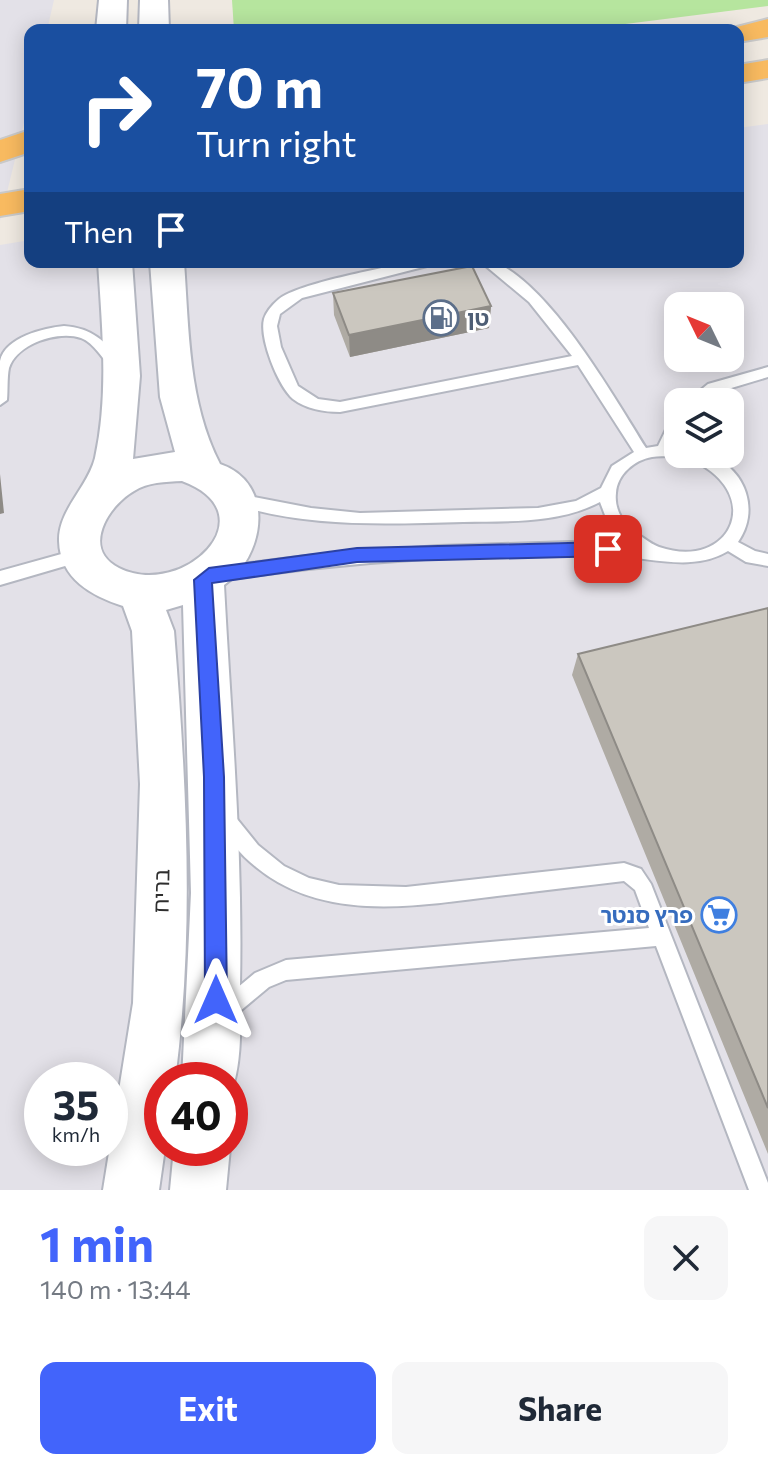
<!DOCTYPE html>
<meta charset="utf-8">
<style>
:root{--surface:#fff;--page:#f6f6f7;--text:#1f2937;--muted:#747a83;--accent:#4264fb}
body{margin:0;font-family:Commissioner,"Noto Sans Hebrew",sans-serif;background:var(--page);color:var(--text);height:100vh;display:flex;flex-direction:column;font-size:30px;white-space:nowrap}
*{box-sizing:border-box;margin:0}
p{font-size:26px;color:var(--muted)}
.icon{flex:none;width:44px;height:44px;fill:none;stroke:currentColor;stroke-width:2;stroke-linecap:round;stroke-linejoin:round}
.map{position:relative;height:1190px;overflow:hidden}
.details{display:flex;flex-direction:column;background:var(--surface);flex:1}
.details>*{flex:none}
.banner{position:absolute;left:24px;top:24px;width:720px;height:244px;border-radius:16px;box-shadow:0 4px 20px #0003;background:#1a4fa0;color:#fff;overflow:hidden}
.needle{width:52px;rotate:313deg}
.fabs{position:absolute;left:664px;top:292px;display:grid;gap:16px}
.fabs a{display:grid;place-items:center;width:80px;height:80px;border-radius:16px;background:var(--surface);box-shadow:0 4px 20px #0003;font-size:40px}
.speed{position:absolute;left:24px;top:1062px;display:flex;gap:16px;font-size:40px;font-weight:700;text-align:center}
.speed>*{display:grid;place-content:center;width:104px;height:104px;border-radius:50%;background:var(--surface);box-shadow:0 4px 20px #0003;line-height:1}
.speed small{font-size:20px;font-weight:400}
.speed .limit{border:12px solid #d22;background:#fff;color:#111}
.pin{position:absolute;display:grid;place-items:center;width:68px;height:68px;color:#fff;margin:-34px;border-radius:16px;box-shadow:0 4px 12px #0006}
.me{position:absolute;width:88px;margin:-44px;rotate:0deg;stroke-linejoin:round;filter:drop-shadow(0 0 6px #0008)}
.turn{display:flex;align-items:center;gap:28px;height:168px;padding:0 40px;font-size:36px}
.turn .icon{width:104px;height:104px;stroke-width:2.5}
.turn b{display:block;font-size:56px;line-height:68px}
.then{display:flex;align-items:center;height:76px;padding:0 40px;background:#0003;gap:16px;font-size:30px}
.round{display:grid;place-items:center;flex:none;width:84px;height:84px;border-radius:16px;background:var(--page)}
.overview{display:flex;align-items:center;justify-content:space-between;height:136px;padding:0 40px}
h1{font-size:48px;font-weight:700;line-height:60px;color:var(--accent)}
.action{display:flex;gap:16px;margin-top:auto;padding:16px 40px}
.action a{flex:1;height:92px;border-radius:16px;background:var(--accent);color:#fff;font-size:32px;font-weight:700;line-height:92px;text-align:center}
.action a+a{background:var(--page);color:var(--text)}
.map>svg:first-child{display:block}
</style>
<div class="map">
<svg width="768" height="1190" viewBox="0 0 768 1190">
<rect width="100%" height="100%" fill="#efe9e1"/>
<!-- industrial -->
<path fill="#e3e1e8" fill-rule="evenodd" d="M 0,0 L 54,0 L 47,30 L 30,30 L 30,98 L 0,221 Z
M 768,124 L 768,1190 L 0,1190 L 0,245 L 30,240 L 30,262 L 738,262 L 738,128 ZM 678,306 L 730,306 L 730,358 L 678,358 ZM 678,402 L 730,402 L 730,454 L 678,454 ZM 42,1080 L 110,1080 L 110,1148 L 42,1148 ZM 162,1080 L 230,1080 L 230,1148 L 162,1148 Z"/>
<!-- green -->
<path fill="#b6e59e" d="M 232,0 L 768,0 L 768,6 L 578,30 L 234,30 Z"/>
<g fill="none" stroke-linecap="round" stroke-linejoin="round">
<defs>
<path id="service" d="M 409,262 L 433,262 L 427,266 L 302,298 L 280,314 L 277,326 L 281,347 L 298,386 L 318,399 L 340,402 L 572,356 L 529,302 L 481,262 C 487,262 493,261 499,264 C 554,292 613,395 646,448 L 658,446 L 673,415 L 678,414 L 678,435 L 673,445 L 678,445 L 678,454 L 683,455 C 673,458 663,455 652,457 C 634,460 617,475 616,493 C 614,510 624,526 639,535 C 645,539 653,545 659,547 C 732,572 768,491 687,458 L 685,454 C 693,454 703,453 711,456 C 746,470 760,511 738,542 L 755,551 L 768,554 L 768,566 L 746,562 L 728,551 C 693,572 653,558 615,556 C 574,553 533,555 492,556 C 400,559 309,567 218,581 L 212,579 L 210,574 L 212,569 L 218,567 L 306,556 L 438,546 L 570,542 L 629,544 L 608,523 L 600,502 C 558,524 509,521 463,522 C 386,524 307,528 233,504 L 230,500 L 238,494 L 311,508 L 360,513 L 538,508 L 576,501 L 601,488 L 612,466 L 634,452 L 578,365 L 340,412 C 324,412 306,409 293,399 C 278,386 259,338 264,319 C 266,312 273,304 279,299 C 300,283 380,269 409,262 Z
M 64,326 C 92,328 105,341 122,362 L 124,366 L 122,370 L 112,370 C 103,359 94,343 81,338 C 58,330 17,344 9,368 C 7,378 8,390 7,400 L 0,405 C 0,391 0,374 0,361 C 5,337 44,328 64,326 Z
M 768,367 L 768,377 L 718,392 L 703,402 L 686,402 L 708,384 Z
M 83,548 L 89,549 L 91,554 L 89,559 L 0,585 L 0,571 Z
M 227,811 L 233,814 L 258,845 L 284,866 L 309,878 L 339,885 L 406,887 L 624,863 L 641,869 L 651,884 L 768,1183 L 768,1190 L 749,1190 L 656,946 L 286,980 L 269,987 L 233,1017 L 226,1020 L 219,1017 L 216,1010 L 219,1003 L 255,973 L 286,960 L 649,928 L 635,890 L 624,881 C 582,886 539,891 497,896 C 416,906 324,923 256,867 C 241,855 226,838 218,820 L 221,814 Z"/>
<path id="tertiary" d="M 98,262 L 132,262 L 140,376 L 133,459 L 175,452 L 160,397 L 150,262 L 184,262 C 189,330 188,402 220,464 C 276,483 265,556 224,585 C 231,719 243,852 240,986 C 240,1021 243,1063 230,1095 L 230,1080 L 182,1080 L 191,893 L 183,605 L 166,610 L 174,631 C 186,780 195,931 175,1080 L 162,1080 L 162,1148 L 165,1148 L 159,1190 L 103,1190 L 133,1003 L 140,784 L 132,631 L 123,606 C 92,596 60,579 59,541 C 58,510 88,487 95,458 C 109,394 102,327 98,262 ZM 182,481 C 271,514 183,600 119,568 C 81,549 108,506 134,491 C 148,482 165,482 182,481 Z
M 174,1148 L 230,1148 L 226,1190 L 170,1190 Z"/>
<path id="secondary" d="M 99,0 L 127,0 L 126,30 L 96,30 Z
M 140,0 L 168,0 L 169,30 L 139,30 Z"/>
<path id="trunk" d="M 768,19 L 768,37 L 738,42 L 738,30 L 725,30 Z
M 768,60 L 768,78 L 738,83 L 738,65 Z
M 30,130 L 30,152 L 0,162 L 0,140 Z
M 30,189 L 30,211 L 0,216 L 0,194 Z"/>
</defs>
<!-- service casing -->
<use href="#service" stroke="#b4b7c1" stroke-width="4"/>
<!-- tertiary casing -->
<use href="#tertiary" stroke="#b4b7c1" stroke-width="4"/>
<!-- secondary casing -->
<use href="#secondary" stroke="#b4b7c1" stroke-width="4"/>
<!-- trunk casing -->
<use href="#trunk" stroke="#c9c9c9" stroke-width="4"/>
<!-- service -->
<use href="#service" fill="#fff" fill-rule="evenodd"/>
<!-- tertiary -->
<use href="#tertiary" fill="#fff" fill-rule="evenodd"/>
<!-- secondary -->
<use href="#secondary" fill="#fff" fill-rule="evenodd"/>
<!-- trunk -->
<use href="#trunk" fill="#f8ba60" fill-rule="evenodd"/>
</g>
<!-- wall -->
<path fill="#afaba4" d="M 333,293 L 491,306 L 489,328 L 350,357 L 334,315 Z
M 768,608 L 768,1154 L 572,675 L 578,654 Z"/>
<!-- shaded-wall -->
<path fill="#8e8b86" d="M 491,306 L 489,328 L 350,357 L 349,335 Z
M 0,474 L 4,513 L 0,514 Z"/>
<!-- building -->
<path fill="#cbc7bf" stroke="#8e8b86" stroke-width="2" d="M 472,266 L 491,306 L 349,335 L 333,293 Z
M 768,608 L 768,1108 L 578,654 Z"/>
<!-- route -->
<path fill="#4264fb" stroke="#2b41a3" stroke-width="2" d="M 608,542 L 617,549 L 608,556 L 357,562 L 212,583 L 224,777 L 227,1000 L 224,1008 L 216,1012 L 208,1008 L 205,1000 L 204,777 L 194,580 L 209,568 L 357,548 Z"/>
<!-- icons -->
<defs>
<symbol id="fuel-ring" viewBox="-11 -11 22 22"><circle r="9.5" fill="#fff" stroke="#5c6f8a" stroke-width="1.5"/><path d="M-5.5-6h7V0h2V4h1.3V-2.5L3-4.5l.8-.8L6-3V5H2.5V1h-1V6h-7ZM-4.2-4.7v3.2H.2V-4.7Z" fill="#5c6f8a"/></symbol>
<symbol id="supermarket-ring" viewBox="-11 -11 22 22"><circle r="9.5" fill="#fff" stroke="#3f7fe0" stroke-width="1.5"/><path d="M-6-5.5h2.5l.6 2H6L4.5 2H-2.5L-4.4-4H-6ZM-1.5 3.2a1.3 1.3 0 1 0 .1 0ZM3 3.2a1.3 1.3 0 1 0 .1 0Z" fill="#3f7fe0"/></symbol>
</defs>
<g fill-rule="evenodd">
<use href="#fuel-ring" x="421" y="298" width="40" height="40"/>
<use href="#supermarket-ring" x="699" y="895" width="40" height="40"/>
</g>
<g text-anchor="middle" stroke-width="6" stroke-linejoin="round" paint-order="stroke">
<!-- service labels -->
<g font-size="22" font-weight="bold" fill="#4e5e75" stroke="#fff" text-anchor="start">
<text x="467" y="326">טן</text>
</g>
<!-- street labels -->
<g font-size="22" fill="#2e2e2e" stroke="#fff">
<text transform="translate(161 891) rotate(-89)" y="8">בריח</text>
</g>
<!-- shop labels -->
<g font-size="22" font-weight="bold" fill="#366cbe" stroke="#fff" text-anchor="end">
<text x="693" y="923">פרץ סנטר</text>
</g>
</g>
</svg>
<div class="fabs">
<a><svg class="needle" viewBox="-14 -14 28 28"><path d="M0-13l5 13h-10z" fill="#e53935"/><path d="M0 13l5-13h-10z" fill="#747a83"/></svg></a>
<a><svg class="icon" aria-label="layers" viewBox="0 0 24 24"><path d="M12 4l9 5-9 5-9-5zM3 14l9 5 9-5"/></svg></a>
</div>
<div class="speed"><div>35<small>km/h</small></div><div class="limit">40</div></div>
<div class="pin" style="left:608px;top:549px;background:#d93025"><svg class="icon" aria-label="arrive" viewBox="0 0 24 24"><path d="M6 21V4h12l-3 4 3 4H6"/></svg></div>
<svg class="me" style="left:216px;top:1000px" viewBox="-20 -20 40 40"><path d="M0-17L14 15 0 8-14 15z" fill="#4264fb" stroke="#fff" stroke-width="4"/></svg>
<div class="banner">
<div class="turn"><svg class="icon" aria-label="right" viewBox="0 0 24 24"><path d="M7 20v-9h11M14 6l5 5-5 5"/></svg><div><b>70 m</b>Turn right</div></div>
<div class="then">Then<svg class="icon" aria-label="arrive" viewBox="0 0 24 24"><path d="M6 21V4h12l-3 4 3 4H6"/></svg></div>
</div>
</div>
<section class="details">
<div class="overview"><div><h1>1 min</h1><p>140 m · 13:44</p></div><a class="round"><svg class="icon" aria-label="close" viewBox="0 0 24 24"><path d="M6 6l12 12M18 6L6 18"/></svg></a></div>
<div class="action"><a>Exit</a><a>Share</a></div>
</section>
